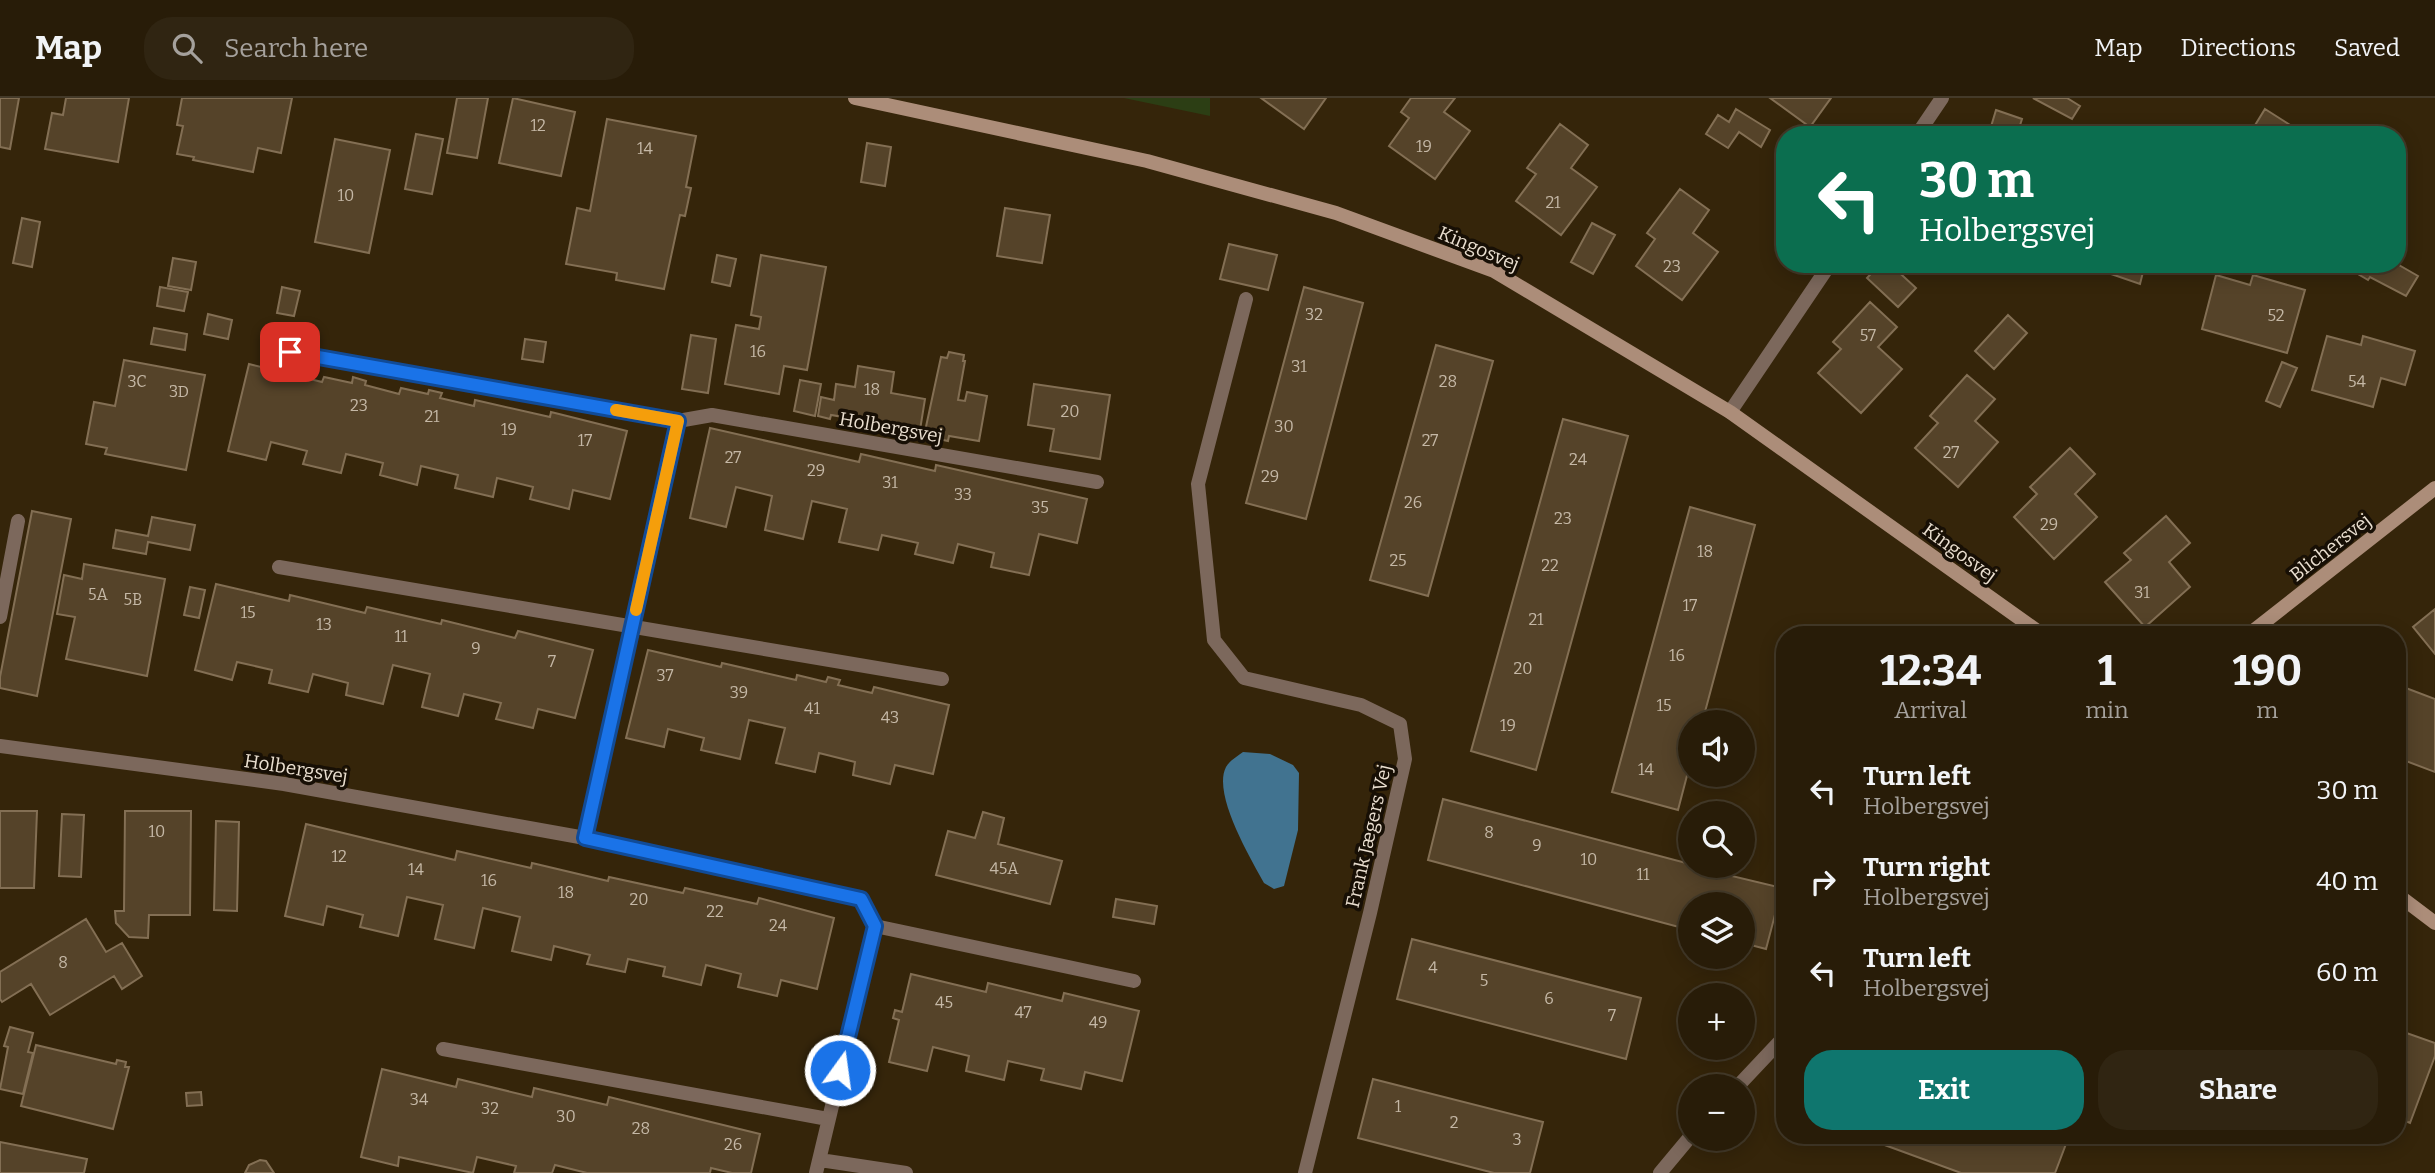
<!DOCTYPE html>
<meta charset="utf-8">
<style>
:root{--surface:#281c08;--page:#302512;--text:#f1f3f6;--muted:#a5a19c;--line:#443a29;--accent:#0f766e}
body{margin:0;font-family:Bitter,serif;background:var(--page);color:var(--text);height:100vh;display:flex;flex-direction:column;font-size:26px;white-space:nowrap}
*{box-sizing:border-box;margin:0}
p{font-size:23px;color:var(--muted)}
.icon{flex:none;width:38px;height:38px;fill:none;stroke:currentColor;stroke-width:2;stroke-linecap:round;stroke-linejoin:round}
.map{position:relative;flex:1;overflow:hidden}
.sheet{position:absolute;left:1776px;top:528px;width:630px;height:518px;display:flex;flex-direction:column;background:var(--surface);border-radius:28px;box-shadow:0 4px 18px #0003,0 0 0 2px var(--line)}
.sheet>*{flex:none}
.guide{position:absolute;left:1776px;top:28px;width:630px;height:147px;border-radius:28px;box-shadow:0 4px 18px #0003,0 0 0 2px var(--line);background:#0b6e4f;color:#fff;overflow:hidden}
.controls{position:absolute;left:1678px;top:612px;display:grid;gap:14px}
.controls a{display:grid;place-items:center;width:77px;height:77px;border-radius:50%;background:var(--surface);box-shadow:0 4px 18px #0003,0 0 0 2px var(--line);font-size:35px}
.pin{position:absolute;display:grid;place-items:center;width:60px;height:60px;color:#fff;margin:-30px;border-radius:14px;box-shadow:0 4px 10px #0006}
.me{position:absolute;width:77px;margin:-38px;rotate:14deg;stroke-linejoin:round;filter:drop-shadow(0 0 5px #0008)}
.turn{display:flex;align-items:center;gap:24px;height:147px;padding:0 28px;font-size:32px}
.turn .icon{width:91px;height:91px;stroke-width:2.5}
.turn b{display:block;font-size:49px;line-height:60px}
.eta{display:flex;justify-content:space-evenly;align-items:center;height:119px;text-align:center}
.eta b{font-size:42px;font-weight:700;line-height:49px}
.cta{display:flex;gap:14px;margin-top:auto;padding:14px 28px}
.cta a{flex:1;height:80px;border-radius:28px;background:var(--accent);color:#fff;font-size:28px;font-weight:700;line-height:80px;text-align:center}
.cta a+a{background:var(--page);color:var(--text)}
ul{padding:0;list-style:none}
li{display:flex;align-items:center;gap:21px;height:91px;padding:0 28px}
li div{flex:1}
li b{display:block;font-size:26px}
li em{font-style:normal}
header{display:flex;align-items:center;gap:42px;box-sizing:border-box;height:98px;padding:0 35px;background:var(--surface);border-bottom:2px solid var(--line)}
header strong{font-size:33px}
nav{display:flex;gap:38px;margin-inline-start:auto;font-size:24px}
.search{width:490px;height:63px;background:var(--page);display:flex;align-items:center;gap:18px;box-sizing:border-box;padding:0 24px;border-radius:28px;color:var(--muted);font-size:26px}
.map>svg:first-child{display:block}
</style>
<header>
<strong>Map</strong>
<div class="search"><svg class="icon" aria-label="search" viewBox="0 0 24 24"><circle cx="10" cy="10" r="6"/><path d="M15 15l6 6"/></svg>Search here</div>
<nav><a>Map</a><a>Directions</a><a>Saved</a></nav>
</header>
<div class="map">
<svg width="2435" height="1075" viewBox="0 0 2435 1075">
<rect width="100%" height="100%" fill="#35250a"/>
<!-- green -->
<path fill="#2c3e14" d="M 1124,0 L 1210,0 L 1210,18 Z"/>
<!-- water -->
<path fill="#417390" d="M 1243,654 L 1270,656 L 1293,667 L 1299,675 L 1298,732 L 1284,788 L 1274,791 L 1264,785 C 1251,761 1212,696 1226,669 C 1229,663 1238,658 1243,654 Z"/>
<!-- building -->
<path fill="#554329" stroke="#836f54" stroke-width="2" d="M 0,0 L 19,0 L 10,51 L 0,49 Z
M 66,0 L 129,0 L 118,64 L 45,51 L 52,15 L 63,17 Z
M 182,0 L 292,0 L 281,55 L 258,50 L 253,74 L 193,62 L 194,59 L 177,56 L 183,28 L 177,27 Z
M 457,0 L 488,0 L 477,60 L 447,55 Z
M 513,0 L 575,14 L 561,78 L 499,65 Z
M 1261,0 L 1326,0 L 1304,31 Z
M 1411,0 L 1455,0 L 1444,14 L 1470,33 L 1435,81 L 1389,48 L 1409,20 L 1401,14 Z
M 1770,0 L 1831,0 L 1810,29 Z
M 2033,0 L 2067,0 L 2080,8 L 2072,21 Z
M 1736,11 L 1770,32 L 1761,49 L 1739,34 L 1728,50 L 1706,36 L 1718,17 L 1729,24 Z
M 2265,11 L 2306,37 L 2249,37 Z
M 1996,12 L 2022,21 L 2017,37 L 2003,37 L 1990,32 Z
M 607,21 L 696,38 L 686,89 L 691,90 L 685,118 L 680,117 L 664,191 L 616,182 L 617,175 L 566,166 L 577,110 L 590,113 Z
M 1560,26 L 1588,47 L 1571,70 L 1597,89 L 1561,137 L 1516,103 L 1536,76 L 1527,70 Z
M 416,36 L 443,41 L 432,96 L 405,91 Z
M 335,41 L 390,52 L 369,155 L 315,144 Z
M 867,45 L 891,49 L 885,88 L 861,84 Z
M 1680,91 L 1709,112 L 1693,135 L 1718,154 L 1682,202 L 1636,168 L 1655,141 L 1647,135 Z
M 1005,110 L 1050,117 L 1042,165 L 997,158 Z
M 22,120 L 40,124 L 32,169 L 13,165 Z
M 1592,125 L 1615,137 L 1593,176 L 1571,164 Z
M 1229,146 L 1277,157 L 1268,192 L 1220,181 Z
M 717,157 L 736,161 L 730,188 L 712,184 Z
M 761,157 L 826,169 L 807,272 L 784,268 L 779,296 L 725,286 L 736,227 L 759,231 L 761,219 L 751,217 Z
M 173,160 L 196,164 L 191,192 L 168,188 Z
M 1880,166 L 1890,166 L 1916,190 L 1898,209 L 1867,180 Z
M 2082,166 L 2145,166 L 2140,186 Z
M 2341,166 L 2397,166 L 2418,178 L 2406,198 L 2370,179 L 2368,182 Z
M 2216,177 L 2250,187 L 2253,177 L 2305,192 L 2287,255 L 2202,231 Z
M 160,189 L 188,194 L 184,213 L 157,208 Z
M 282,189 L 300,193 L 294,218 L 277,215 Z
M 1304,189 L 1363,205 L 1306,421 L 1246,405 Z
M 1870,204 L 1897,229 L 1878,249 L 1902,271 L 1861,315 L 1818,275 L 1841,251 L 1833,244 Z
M 208,216 L 232,222 L 228,241 L 204,236 Z
M 2008,217 L 2027,235 L 1994,271 L 1975,253 Z
M 154,230 L 187,236 L 185,252 L 151,246 Z
M 691,237 L 716,241 L 708,295 L 682,291 Z
M 2327,238 L 2361,247 L 2363,238 L 2415,253 L 2405,287 L 2381,280 L 2373,309 L 2312,292 Z
M 525,241 L 546,244 L 543,264 L 522,261 Z
M 1436,247 L 1493,263 L 1428,498 L 1370,482 Z
M 949,254 L 964,257 L 963,263 L 965,263 L 958,302 L 965,303 L 967,294 L 987,298 L 979,343 L 949,338 L 948,343 L 924,338 L 941,259 L 947,260 Z
M 124,262 L 205,277 L 186,372 L 105,356 L 107,350 L 86,346 L 94,304 L 115,308 Z
M 2282,264 L 2297,270 L 2280,309 L 2266,303 Z
M 249,266 L 277,273 L 279,267 L 291,270 L 290,276 L 322,284 L 324,279 L 352,285 L 353,279 L 366,283 L 365,287 L 399,296 L 401,290 L 428,296 L 429,292 L 442,295 L 440,300 L 474,308 L 475,302 L 550,319 L 551,314 L 627,333 L 610,401 L 573,392 L 569,411 L 530,401 L 533,389 L 497,380 L 493,399 L 455,390 L 458,377 L 421,368 L 417,387 L 380,377 L 383,365 L 346,356 L 341,375 L 303,366 L 307,353 L 271,344 L 266,362 L 228,353 Z
M 858,268 L 894,274 L 891,295 L 925,301 L 920,332 L 831,317 L 830,321 L 818,318 L 821,299 L 834,302 L 836,286 L 855,289 Z
M 1967,277 L 1995,301 L 1975,323 L 1998,344 L 1958,389 L 1915,350 L 1938,325 L 1930,318 Z
M 800,282 L 821,286 L 815,318 L 794,313 Z
M 1034,286 L 1110,297 L 1100,361 L 1050,353 L 1054,331 L 1028,327 Z
M 1563,321 L 1628,338 L 1536,672 L 1471,653 Z
M 710,330 L 859,364 L 861,356 L 935,373 L 936,367 L 1087,401 L 1077,445 L 1039,436 L 1029,477 L 991,469 L 994,455 L 958,446 L 953,465 L 915,456 L 918,445 L 882,437 L 878,452 L 839,444 L 847,411 L 812,403 L 803,441 L 765,432 L 772,398 L 736,389 L 726,429 L 690,420 Z
M 2070,350 L 2095,376 L 2075,396 L 2097,419 L 2054,461 L 2014,419 L 2037,396 L 2030,389 Z
M 1690,409 L 1755,427 L 1702,625 L 1690,625 L 1690,666 L 1678,712 L 1612,694 Z
M 32,413 L 71,421 L 37,598 L 0,590 L 0,579 Z
M 2166,418 L 2190,445 L 2169,464 L 2190,489 L 2145,529 L 2105,484 L 2131,462 L 2124,455 Z
M 152,419 L 195,427 L 190,452 L 148,444 L 146,456 L 113,450 L 116,432 L 148,438 Z
M 84,466 L 165,481 L 147,578 L 66,561 L 75,519 L 57,516 L 64,477 L 82,481 Z
M 216,486 L 289,503 L 290,497 L 365,515 L 367,509 L 441,526 L 442,522 L 515,540 L 518,533 L 593,552 L 575,620 L 538,611 L 533,630 L 496,621 L 501,605 L 464,596 L 458,618 L 422,609 L 430,576 L 393,567 L 383,606 L 346,597 L 348,585 L 313,576 L 308,594 L 269,585 L 272,572 L 237,564 L 232,582 L 195,572 Z
M 190,489 L 205,492 L 199,520 L 184,517 Z
M 2435,511 L 2435,556 L 2413,529 Z
M 648,552 L 721,569 L 722,565 L 796,582 L 797,577 L 826,584 L 828,579 L 840,582 L 838,587 L 872,595 L 874,589 L 949,607 L 933,676 L 895,667 L 890,686 L 853,677 L 855,664 L 819,655 L 815,674 L 776,665 L 785,630 L 749,622 L 740,661 L 701,652 L 704,640 L 668,631 L 664,649 L 626,640 Z
M 2398,587 L 2435,601 L 2435,674 L 2398,660 Z
M 1443,701 L 1690,766 L 1690,768 L 1782,790 L 1766,851 L 1743,845 L 1743,807 L 1690,807 L 1690,832 L 1428,762 Z
M 0,713 L 37,713 L 34,790 L 0,790 Z
M 125,713 L 191,713 L 190,817 L 149,817 L 148,840 L 129,839 L 116,825 L 115,813 L 124,813 Z
M 983,714 L 1004,720 L 998,746 L 1062,763 L 1050,806 L 936,777 L 948,733 L 975,740 Z
M 62,716 L 84,717 L 81,779 L 59,778 Z
M 216,723 L 239,724 L 237,813 L 214,812 Z
M 306,726 L 455,762 L 457,753 L 531,770 L 532,765 L 608,783 L 609,779 L 683,795 L 685,790 L 757,806 L 759,800 L 834,820 L 817,891 L 781,882 L 777,898 L 738,889 L 741,876 L 706,867 L 701,887 L 663,878 L 665,869 L 628,861 L 625,874 L 587,866 L 590,857 L 554,848 L 551,862 L 512,853 L 520,819 L 483,810 L 474,850 L 435,841 L 443,807 L 407,799 L 398,838 L 360,829 L 363,817 L 327,808 L 323,827 L 285,818 Z
M 1116,801 L 1157,808 L 1154,826 L 1113,819 Z
M 86,821 L 106,854 L 122,845 L 142,878 L 122,891 L 114,878 L 50,917 L 31,886 L 2,904 L 0,901 L 0,874 Z
M 1412,841 L 1641,900 L 1626,961 L 1397,901 Z
M 911,876 L 986,894 L 988,885 L 1062,903 L 1064,895 L 1139,913 L 1122,983 L 1085,974 L 1081,991 L 1041,982 L 1044,971 L 1008,963 L 1004,982 L 966,973 L 969,958 L 933,949 L 927,973 L 889,964 L 899,922 L 893,920 L 895,912 L 902,914 Z
M 10,929 L 33,935 L 28,954 L 33,955 L 23,996 L 0,991 L 8,949 L 4,948 Z
M 2398,932 L 2435,945 L 2435,958 L 2410,1025 L 2398,1020 Z
M 36,947 L 116,966 L 117,962 L 126,964 L 125,969 L 129,969 L 113,1031 L 21,1008 Z
M 382,971 L 456,989 L 458,981 L 532,999 L 534,990 L 607,1007 L 609,999 L 760,1036 L 751,1075 L 732,1075 L 711,1070 L 710,1075 L 587,1075 L 555,1067 L 552,1075 L 514,1075 L 516,1068 L 477,1059 L 473,1075 L 399,1059 L 398,1068 L 361,1059 Z
M 1373,981 L 1543,1024 L 1530,1075 L 1494,1075 L 1358,1040 Z
M 201,994 L 202,1007 L 187,1008 L 186,995 Z
M 1860,1038 L 2069,1038 L 2055,1075 L 1961,1075 Z
M 0,1044 L 87,1061 L 84,1075 L 0,1075 Z
M 260,1062 L 266,1063 L 274,1075 L 245,1075 L 249,1067 Z"/>
<g fill="none" stroke-linecap="round" stroke-linejoin="round">
<!-- street -->
<path stroke="#7c685c" stroke-width="14" d="M 1917,37 L 1942,0
M 1246,201 L 1198,386 L 1214,542 L 1244,580 L 1361,607 L 1400,626 L 1405,661 L 1370,815 L 1305,1075
M 290,254 L 678,323
M 1730,314 L 1830,166
M 279,469 L 942,581
M 0,519 L 18,423
M 0,648 L 284,686 L 585,740
M 875,828 L 1134,883
M 443,951 L 828,1021
M 1737,989 L 1785,938
M 820,1062 L 906,1075
M 816,1075 L 875,828 L 861,801 L 585,740 L 678,323 L 712,317 L 1097,384
M 1660,1075 L 1690,1039"/>
<!-- secondary -->
<path stroke="#ac8d79" stroke-width="14" d="M 855,0 L 1147,63 L 1336,115 L 1494,173 L 1730,314 L 2043,537
M 2248,537 L 2435,390
M 2398,797 L 2435,825"/>
</g>
<g fill="none" stroke-linecap="round" stroke-linejoin="round">
<defs>
<path id="route" d="M 290,254 L 678,323 L 585,740 L 861,801 L 875,828 L 840,972"/>
</defs>
<!-- route casing -->
<use href="#route" stroke="#114b97" stroke-width="18"/>
<!-- route -->
<use href="#route" stroke="#1a73e8" stroke-width="12"/>
<!-- slow -->
<path stroke="#f59e0b" stroke-width="12" d="M 616,312 L 678,323 L 636,512"/>
</g>
<g text-anchor="middle" stroke-width="7" stroke-linejoin="round" paint-order="stroke">
<!-- number labels -->
<g font-size="16" fill="#c5b8a6">
<text x="538" y="33">12</text>
<text x="1424" y="54">19</text>
<text x="645" y="56">14</text>
<text x="346" y="103">10</text>
<text x="1553" y="110">21</text>
<text x="1672" y="174">23</text>
<text x="1314" y="222">32</text>
<text x="2276" y="223">52</text>
<text x="1868" y="243">57</text>
<text x="758" y="259">16</text>
<text x="1299" y="274">31</text>
<text x="137" y="289">3C</text>
<text x="1448" y="289">28</text>
<text x="2357" y="289">54</text>
<text x="872" y="297">18</text>
<text x="179" y="299">3D</text>
<text x="359" y="313">23</text>
<text x="1070" y="319">20</text>
<text x="432" y="324">21</text>
<text x="1284" y="334">30</text>
<text x="509" y="337">19</text>
<text x="585" y="348">17</text>
<text x="1430" y="348">27</text>
<text x="1951" y="360">27</text>
<text x="733" y="365">27</text>
<text x="1578" y="367">24</text>
<text x="816" y="378">29</text>
<text x="1270" y="384">29</text>
<text x="890" y="390">31</text>
<text x="963" y="402">33</text>
<text x="1413" y="410">26</text>
<text x="1040" y="415">35</text>
<text x="1563" y="426">23</text>
<text x="2049" y="432">29</text>
<text x="1705" y="459">18</text>
<text x="1398" y="468">25</text>
<text x="1550" y="473">22</text>
<text x="2142" y="500">31</text>
<text x="98" y="502">5A</text>
<text x="133" y="507">5B</text>
<text x="1690" y="513">17</text>
<text x="248" y="520">15</text>
<text x="1536" y="527">21</text>
<text x="324" y="532">13</text>
<text x="401" y="544">11</text>
<text x="476" y="556">9</text>
<text x="1677" y="563">16</text>
<text x="552" y="569">7</text>
<text x="1523" y="576">20</text>
<text x="665" y="583">37</text>
<text x="739" y="600">39</text>
<text x="1664" y="613">15</text>
<text x="812" y="616">41</text>
<text x="890" y="625">43</text>
<text x="1508" y="633">19</text>
<text x="1646" y="677">14</text>
<text x="157" y="739">10</text>
<text x="1489" y="740">8</text>
<text x="1537" y="753">9</text>
<text x="339" y="764">12</text>
<text x="1589" y="767">10</text>
<text x="1004" y="776">45A</text>
<text x="416" y="777">14</text>
<text x="1643" y="782">11</text>
<text x="489" y="788">16</text>
<text x="566" y="800">18</text>
<text x="639" y="807">20</text>
<text x="715" y="819">22</text>
<text x="778" y="833">24</text>
<text x="63" y="870">8</text>
<text x="1433" y="875">4</text>
<text x="1484" y="888">5</text>
<text x="1549" y="906">6</text>
<text x="944" y="910">45</text>
<text x="1023" y="920">47</text>
<text x="1612" y="923">7</text>
<text x="1098" y="930">49</text>
<text x="419" y="1007">34</text>
<text x="1398" y="1014">1</text>
<text x="490" y="1016">32</text>
<text x="566" y="1024">30</text>
<text x="1454" y="1030">2</text>
<text x="641" y="1036">28</text>
<text x="1517" y="1047">3</text>
<text x="733" y="1052">26</text>
</g>
<!-- street labels -->
<g font-size="19" fill="#eadfd0" stroke="#170f05">
<text transform="translate(1479 150) rotate(23)" y="7">Kingosvej</text>
<text transform="translate(891 329) rotate(10)" y="7">Holbergsvej</text>
<text transform="translate(2330 449) rotate(-38)" y="7">Blichersvej</text>
<text transform="translate(1960 454) rotate(36)" y="7">Kingosvej</text>
<text transform="translate(296 670) rotate(9)" y="7">Holbergsvej</text>
<text transform="translate(1368 738) rotate(-77)" y="7">Frank Jægers Vej</text>
</g>
</g>
</svg>
<div class="controls">
<a><svg class="icon" aria-label="sound" viewBox="0 0 24 24"><path d="M4 9h4l5-4v14l-5-4H4zM17 9q2 3 0 6"/></svg></a>
<a><svg class="icon" aria-label="search" viewBox="0 0 24 24"><circle cx="10" cy="10" r="6"/><path d="M15 15l6 6"/></svg></a>
<a><svg class="icon" aria-label="layers" viewBox="0 0 24 24"><path d="M12 4l9 5-9 5-9-5zM3 14l9 5 9-5"/></svg></a>
<a>+</a>
<a>−</a>
</div>
<div class="pin" style="left:290px;top:254px;background:#d93025"><svg class="icon" aria-label="arrive" viewBox="0 0 24 24"><path d="M6 21V4h12l-3 4 3 4H6"/></svg></div>
<svg class="me" style="left:840px;top:972px" viewBox="-20 -20 40 40"><circle r="17" fill="#1a73e8" stroke="#fff" stroke-width="3"/><path d="M0-11L8 9 0 5-8 9z" fill="#fff"/></svg>
<div class="guide">
<div class="turn"><svg class="icon" aria-label="left" viewBox="0 0 24 24"><path d="M17 20v-9H6M10 6l-5 5 5 5"/></svg><div><b>30 m</b>Holbergsvej</div></div>
</div>
<section class="sheet">
<div class="eta">
<div><b>12:34</b><p>Arrival</p></div>
<div><b>1</b><p>min</p></div>
<div><b>190</b><p>m</p></div>
</div>
<ul>
<li><svg class="icon" aria-label="left" viewBox="0 0 24 24"><path d="M17 20v-9H6M10 6l-5 5 5 5"/></svg><div><b>Turn left</b><p>Holbergsvej</p></div><em>30 m</em></li>
<li><svg class="icon" aria-label="right" viewBox="0 0 24 24"><path d="M7 20v-9h11M14 6l5 5-5 5"/></svg><div><b>Turn right</b><p>Holbergsvej</p></div><em>40 m</em></li>
<li><svg class="icon" aria-label="left" viewBox="0 0 24 24"><path d="M17 20v-9H6M10 6l-5 5 5 5"/></svg><div><b>Turn left</b><p>Holbergsvej</p></div><em>60 m</em></li>
</ul>
<div class="cta"><a>Exit</a><a>Share</a></div>
</section>
</div>
